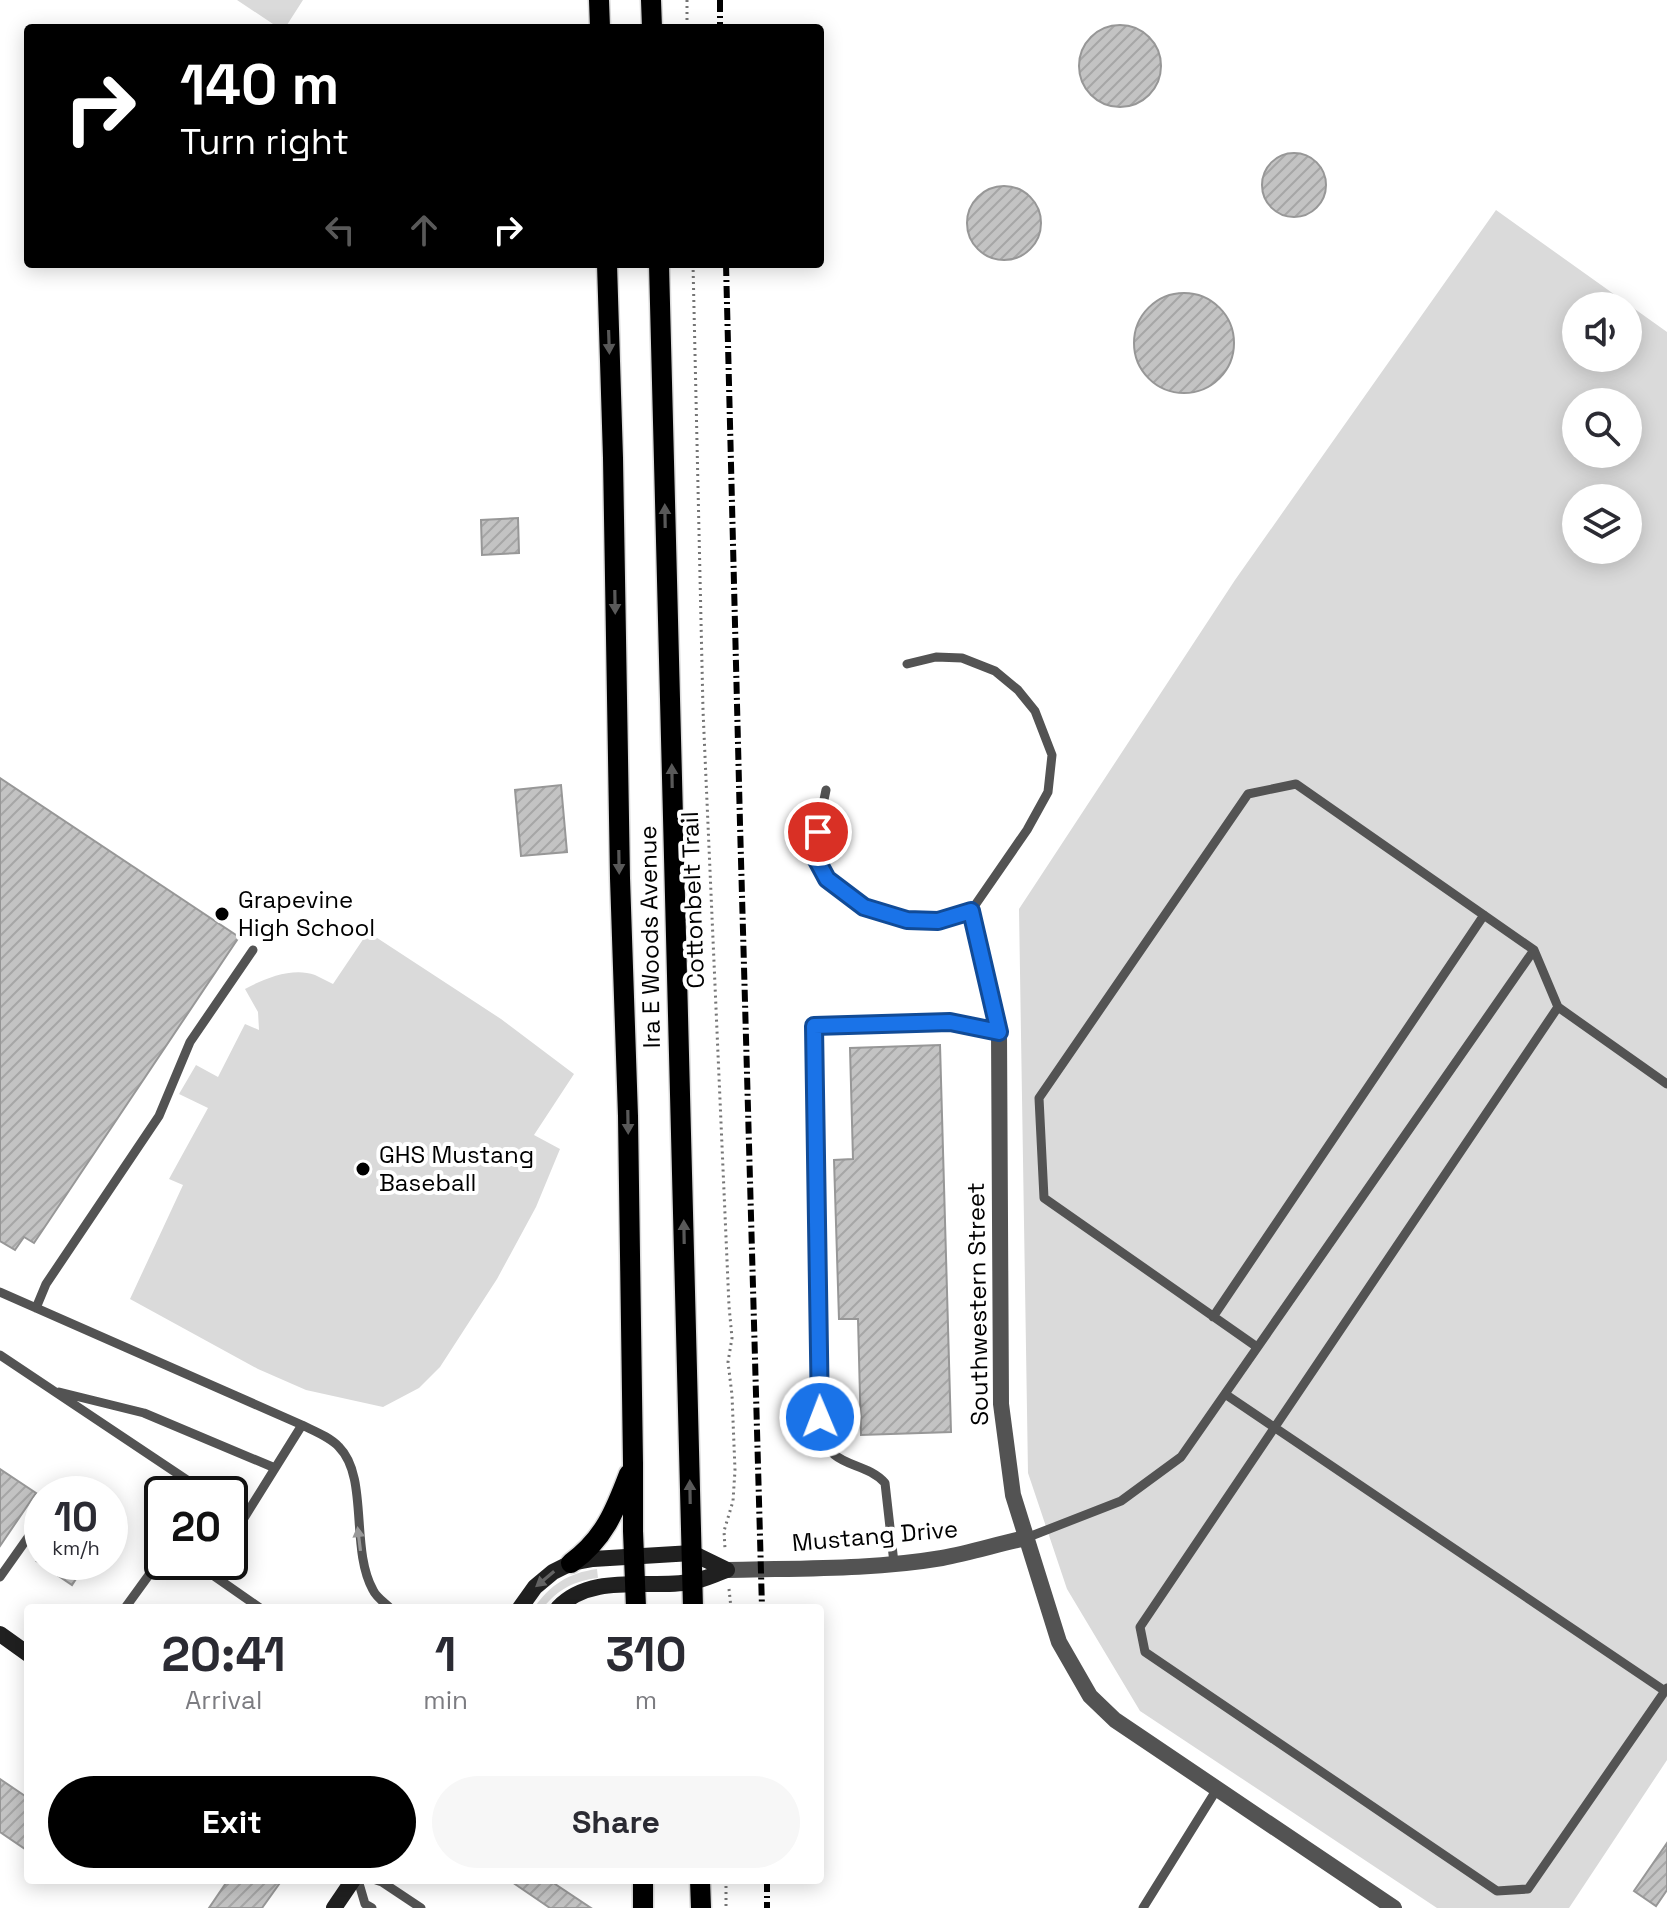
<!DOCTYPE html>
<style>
:root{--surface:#fff;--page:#f7f7f7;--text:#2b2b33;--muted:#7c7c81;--accent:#000}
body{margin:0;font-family:"Space Grotesk",sans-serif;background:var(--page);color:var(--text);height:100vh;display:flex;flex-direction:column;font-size:30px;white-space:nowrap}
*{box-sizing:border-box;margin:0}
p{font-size:26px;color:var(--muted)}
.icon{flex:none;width:44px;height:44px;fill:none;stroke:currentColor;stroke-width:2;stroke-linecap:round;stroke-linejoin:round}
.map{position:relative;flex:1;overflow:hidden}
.side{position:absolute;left:24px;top:1604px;width:800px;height:280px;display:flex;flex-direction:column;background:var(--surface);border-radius:8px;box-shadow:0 4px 20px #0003}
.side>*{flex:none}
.top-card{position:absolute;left:24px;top:24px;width:800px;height:244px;border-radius:8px;box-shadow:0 4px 20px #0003;background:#000;color:#fff;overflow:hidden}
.controls{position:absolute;left:1562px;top:292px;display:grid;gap:16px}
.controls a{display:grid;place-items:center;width:80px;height:80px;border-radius:50%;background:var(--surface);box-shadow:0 4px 20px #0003;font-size:40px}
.speed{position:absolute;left:24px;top:1476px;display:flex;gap:16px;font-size:40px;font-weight:700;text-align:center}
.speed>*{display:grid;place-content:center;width:104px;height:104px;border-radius:50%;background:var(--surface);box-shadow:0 4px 20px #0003;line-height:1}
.speed small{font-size:20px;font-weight:400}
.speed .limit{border:4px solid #111;border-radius:12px;background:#fff;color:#111}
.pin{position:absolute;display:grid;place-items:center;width:68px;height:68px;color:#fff;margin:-34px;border:4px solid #fff;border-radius:50%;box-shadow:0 2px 8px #0007}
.me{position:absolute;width:88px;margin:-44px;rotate:359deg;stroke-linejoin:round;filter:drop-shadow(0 0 6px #0008)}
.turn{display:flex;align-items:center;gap:28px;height:168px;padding:0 24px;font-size:36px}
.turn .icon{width:104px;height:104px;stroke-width:2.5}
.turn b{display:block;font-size:56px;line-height:68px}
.lanes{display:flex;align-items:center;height:76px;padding:0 24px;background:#0003;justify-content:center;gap:40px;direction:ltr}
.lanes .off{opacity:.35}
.eta{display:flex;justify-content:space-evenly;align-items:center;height:136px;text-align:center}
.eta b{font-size:48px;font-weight:700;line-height:56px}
.action{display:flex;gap:16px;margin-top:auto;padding:16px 24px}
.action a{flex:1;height:92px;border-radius:48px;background:var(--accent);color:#fff;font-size:32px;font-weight:700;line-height:92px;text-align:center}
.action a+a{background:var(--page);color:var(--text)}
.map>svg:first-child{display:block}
</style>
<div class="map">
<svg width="1667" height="1908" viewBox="0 0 1667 1908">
<defs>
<pattern id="building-hatch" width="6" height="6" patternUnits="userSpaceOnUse" patternTransform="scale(2)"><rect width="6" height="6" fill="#c3c3c3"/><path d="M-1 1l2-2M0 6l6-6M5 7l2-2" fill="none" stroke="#a6a6a6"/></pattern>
</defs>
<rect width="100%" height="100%" fill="#fff"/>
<!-- green -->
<path fill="#dadada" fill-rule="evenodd" d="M 237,0 L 303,0 L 285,28 L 279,28 Z
M 1496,210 L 1667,332 L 1667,1760 L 1569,1908 L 1437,1908 L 1140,1711 L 1067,1589 L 1028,1473 L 1019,909 L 1235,580 ZM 1576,306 L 1628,306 L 1628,358 L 1576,358 ZM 1576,402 L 1628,402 L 1628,454 L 1576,454 ZM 1576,498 L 1628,498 L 1628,550 L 1576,550 Z
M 368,932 L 501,1019 L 574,1074 L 534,1135 L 560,1149 L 536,1207 L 497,1279 L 440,1367 L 419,1388 L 383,1407 L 306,1390 L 258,1369 L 130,1299 L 183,1185 L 169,1179 L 208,1108 L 179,1094 L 196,1065 L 218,1077 L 245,1024 L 259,1030 L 258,1012 L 245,989 C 265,978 293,967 315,975 C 321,978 327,981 333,984 Z
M 597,1569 L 598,1578 C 574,1581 558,1589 543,1608 L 534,1608 C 550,1585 568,1573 597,1569 Z"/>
<!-- building -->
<path fill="url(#building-hatch)" stroke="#979797" stroke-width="2" d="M1079 66a41 41 0 1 1 82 0a41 41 0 1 1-82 0Z
M1262 185a32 32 0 1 1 64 0a32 32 0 1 1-64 0Z
M967 223a37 37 0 1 1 74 0a37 37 0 1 1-74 0Z
M1134 343a50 50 0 1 1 100 0a50 50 0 1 1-100 0Z
M 518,518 L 519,553 L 482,555 L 481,520 Z
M 0,778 L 239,937 L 34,1243 L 24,1237 L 15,1250 L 0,1241 Z
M 561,785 L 567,852 L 521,856 L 515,790 Z
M 940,1045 L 951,1432 L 861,1435 L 858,1319 L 839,1319 L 834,1160 L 853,1159 L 850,1048 Z
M 0,1469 L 36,1493 L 0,1546 Z
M 38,1562 L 87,1562 L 72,1585 Z
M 0,1779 L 28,1798 L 28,1851 L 0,1832 Z
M 1667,1843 L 1667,1890 L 1656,1906 L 1634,1891 Z
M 228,1880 L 282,1880 L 262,1908 L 209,1908 Z
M 509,1880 L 549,1880 L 591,1908 L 550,1908 Z"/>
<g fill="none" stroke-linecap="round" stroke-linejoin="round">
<defs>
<path id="primary" d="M 599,0 L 600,28
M 651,0 L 652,28
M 607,264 L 613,458 L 620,878 L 628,1116 L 633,1463 L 633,1531 L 636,1608
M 659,264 L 693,1608
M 571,1563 C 604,1539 615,1511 629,1474
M 643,1880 L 643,1908
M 700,1880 L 701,1908"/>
</defs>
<!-- primary casing -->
<use href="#primary" stroke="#dbdbdb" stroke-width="23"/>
<!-- path -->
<path stroke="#757575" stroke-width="3" stroke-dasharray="2 4" stroke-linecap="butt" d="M 687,0 L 687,28
M 693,264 L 703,710 L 729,1306 L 732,1338 L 728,1362 L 732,1395 L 735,1470 L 733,1501 L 724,1531 L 725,1549
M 729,1589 L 731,1608
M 726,1880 L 726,1908"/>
<!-- lane -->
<path stroke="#535353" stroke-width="9" d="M 826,790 L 813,853 L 827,879 L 864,907 L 907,920 L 938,921 L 971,911 L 1027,830 L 1048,792 L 1052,755 L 1035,711 L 1018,690 L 995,671 L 962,658 L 936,657 L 907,664
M 1558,1007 L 1140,1627 L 1145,1652 L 1497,1891 L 1528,1889 L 1667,1688
M 0,1292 L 302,1425 L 244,1518 L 230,1509
M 36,1308 L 46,1284 L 159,1116 L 190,1042 L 253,950
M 1213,1317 L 1484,915
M 1257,1347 L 1044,1198 L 1039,1098 L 1248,794 L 1296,784 L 1534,950 L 1558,1007 L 1667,1084
M 0,1355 L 208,1494
M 59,1392 L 144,1413 L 275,1468
M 1225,1394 L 1665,1691
M 302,1425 C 314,1431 330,1437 339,1447 C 369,1477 350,1549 373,1590 C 376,1597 385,1603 390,1608
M 1026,1538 L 1121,1501 L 1181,1457 L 1534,950
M 194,1562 L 260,1608
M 894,1563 L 885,1483 C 863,1459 828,1470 821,1429 L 814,1026 L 950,1022 L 999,1032
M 0,1577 L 41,1519
M 125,1608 L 162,1557
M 358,1880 L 365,1904 L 372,1908
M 376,1880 L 382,1882 L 421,1908
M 1143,1908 L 1217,1789"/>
<!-- street -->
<path stroke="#535353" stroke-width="16" d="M 971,911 L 999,1032 L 1001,1404 L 1013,1495 L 1059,1642 L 1090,1696 L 1115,1720 L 1394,1908
M 727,1570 C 798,1568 871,1570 942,1558 C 970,1553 998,1544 1026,1538"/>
<!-- secondary -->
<path stroke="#202020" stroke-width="16" d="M 520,1608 L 535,1587 L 553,1572 L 571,1563 L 593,1559 L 692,1553 L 727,1570
M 558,1608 C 591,1573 648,1589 691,1582 C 703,1580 715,1574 727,1570
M 0,1634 L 28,1654
M 334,1908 L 353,1880"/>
<!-- primary -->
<use href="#primary" stroke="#000" stroke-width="20"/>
<!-- rail -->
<path stroke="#000" stroke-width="6" stroke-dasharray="12 4 2 4" stroke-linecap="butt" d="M 720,0 L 720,28
M 726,264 L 740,824 L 762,1608
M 767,1880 L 767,1908"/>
</g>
<!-- one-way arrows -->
<defs><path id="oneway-solid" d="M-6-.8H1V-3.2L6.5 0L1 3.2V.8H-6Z" transform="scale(2)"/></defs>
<g fill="#595959">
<use href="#oneway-solid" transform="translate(609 342) rotate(88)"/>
<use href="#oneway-solid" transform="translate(665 516) rotate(-91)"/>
<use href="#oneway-solid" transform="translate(615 602) rotate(89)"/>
<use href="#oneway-solid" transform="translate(672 776) rotate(-91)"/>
<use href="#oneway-solid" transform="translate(619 862) rotate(89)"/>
<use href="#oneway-solid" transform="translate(628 1122) rotate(89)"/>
<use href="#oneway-solid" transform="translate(684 1232) rotate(-91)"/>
<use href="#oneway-solid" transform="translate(690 1492) rotate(-91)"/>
</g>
<use fill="#989898" href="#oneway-solid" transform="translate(359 1539) rotate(-97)"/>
<use fill="#636363" href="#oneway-solid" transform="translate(545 1579) rotate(140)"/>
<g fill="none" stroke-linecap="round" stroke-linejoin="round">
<defs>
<path id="route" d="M 818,832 L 813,853 L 827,879 L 864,907 L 907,920 L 938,921 L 971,911 L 999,1032 L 950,1022 L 814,1026 L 820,1417"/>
</defs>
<!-- route casing -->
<use href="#route" stroke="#114b97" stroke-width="20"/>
<!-- route -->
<use href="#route" stroke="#1a73e8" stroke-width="14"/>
</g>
<!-- markers -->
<g fill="#000" stroke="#fff" stroke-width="3">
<circle cx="222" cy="914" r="8"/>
<circle cx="363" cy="1169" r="8"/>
</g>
<g text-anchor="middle" stroke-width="8" stroke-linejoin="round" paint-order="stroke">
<!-- poi labels -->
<g font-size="24" fill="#000" stroke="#fff" text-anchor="start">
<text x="238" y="908">Grapevine<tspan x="238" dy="28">High School</tspan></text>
<text x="379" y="1163">GHS Mustang<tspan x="379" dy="28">Baseball</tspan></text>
</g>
<!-- street labels -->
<g font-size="24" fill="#000" stroke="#fff">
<text transform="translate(693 900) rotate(-92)" y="8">Cottonbelt Trail</text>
<text transform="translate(650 937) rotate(-91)" y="8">Ira E Woods Avenue</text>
<text transform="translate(978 1304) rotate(-91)" y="8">Southwestern Street</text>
<text transform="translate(875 1536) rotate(-5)" y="8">Mustang Drive</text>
</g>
</g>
</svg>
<div class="controls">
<a><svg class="icon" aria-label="sound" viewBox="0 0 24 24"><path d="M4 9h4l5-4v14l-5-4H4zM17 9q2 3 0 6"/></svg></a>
<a><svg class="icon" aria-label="search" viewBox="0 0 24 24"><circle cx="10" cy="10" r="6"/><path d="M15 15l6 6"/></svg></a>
<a><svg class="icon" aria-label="layers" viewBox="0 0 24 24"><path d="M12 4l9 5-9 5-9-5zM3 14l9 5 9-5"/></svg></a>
</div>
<div class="speed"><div>10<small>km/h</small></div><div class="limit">20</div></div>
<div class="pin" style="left:818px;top:832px;background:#d93025"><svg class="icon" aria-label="arrive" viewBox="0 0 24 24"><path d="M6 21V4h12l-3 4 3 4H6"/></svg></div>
<svg class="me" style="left:820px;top:1417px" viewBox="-20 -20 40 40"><circle r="17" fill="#1a73e8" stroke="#fff" stroke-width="3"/><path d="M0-11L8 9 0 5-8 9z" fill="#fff"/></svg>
<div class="top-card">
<div class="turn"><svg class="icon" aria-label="right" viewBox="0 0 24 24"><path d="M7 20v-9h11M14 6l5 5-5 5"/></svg><div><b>140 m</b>Turn right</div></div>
<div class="lanes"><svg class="icon off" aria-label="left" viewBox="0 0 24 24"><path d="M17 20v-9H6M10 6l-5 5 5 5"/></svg><svg class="icon off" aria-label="ahead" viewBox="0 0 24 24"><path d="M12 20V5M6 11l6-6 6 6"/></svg><svg class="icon" aria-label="right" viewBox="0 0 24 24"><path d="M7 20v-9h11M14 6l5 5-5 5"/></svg></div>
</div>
<section class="side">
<div class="eta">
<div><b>20:41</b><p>Arrival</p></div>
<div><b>1</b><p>min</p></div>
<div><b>310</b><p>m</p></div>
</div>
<div class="action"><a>Exit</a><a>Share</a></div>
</section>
</div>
